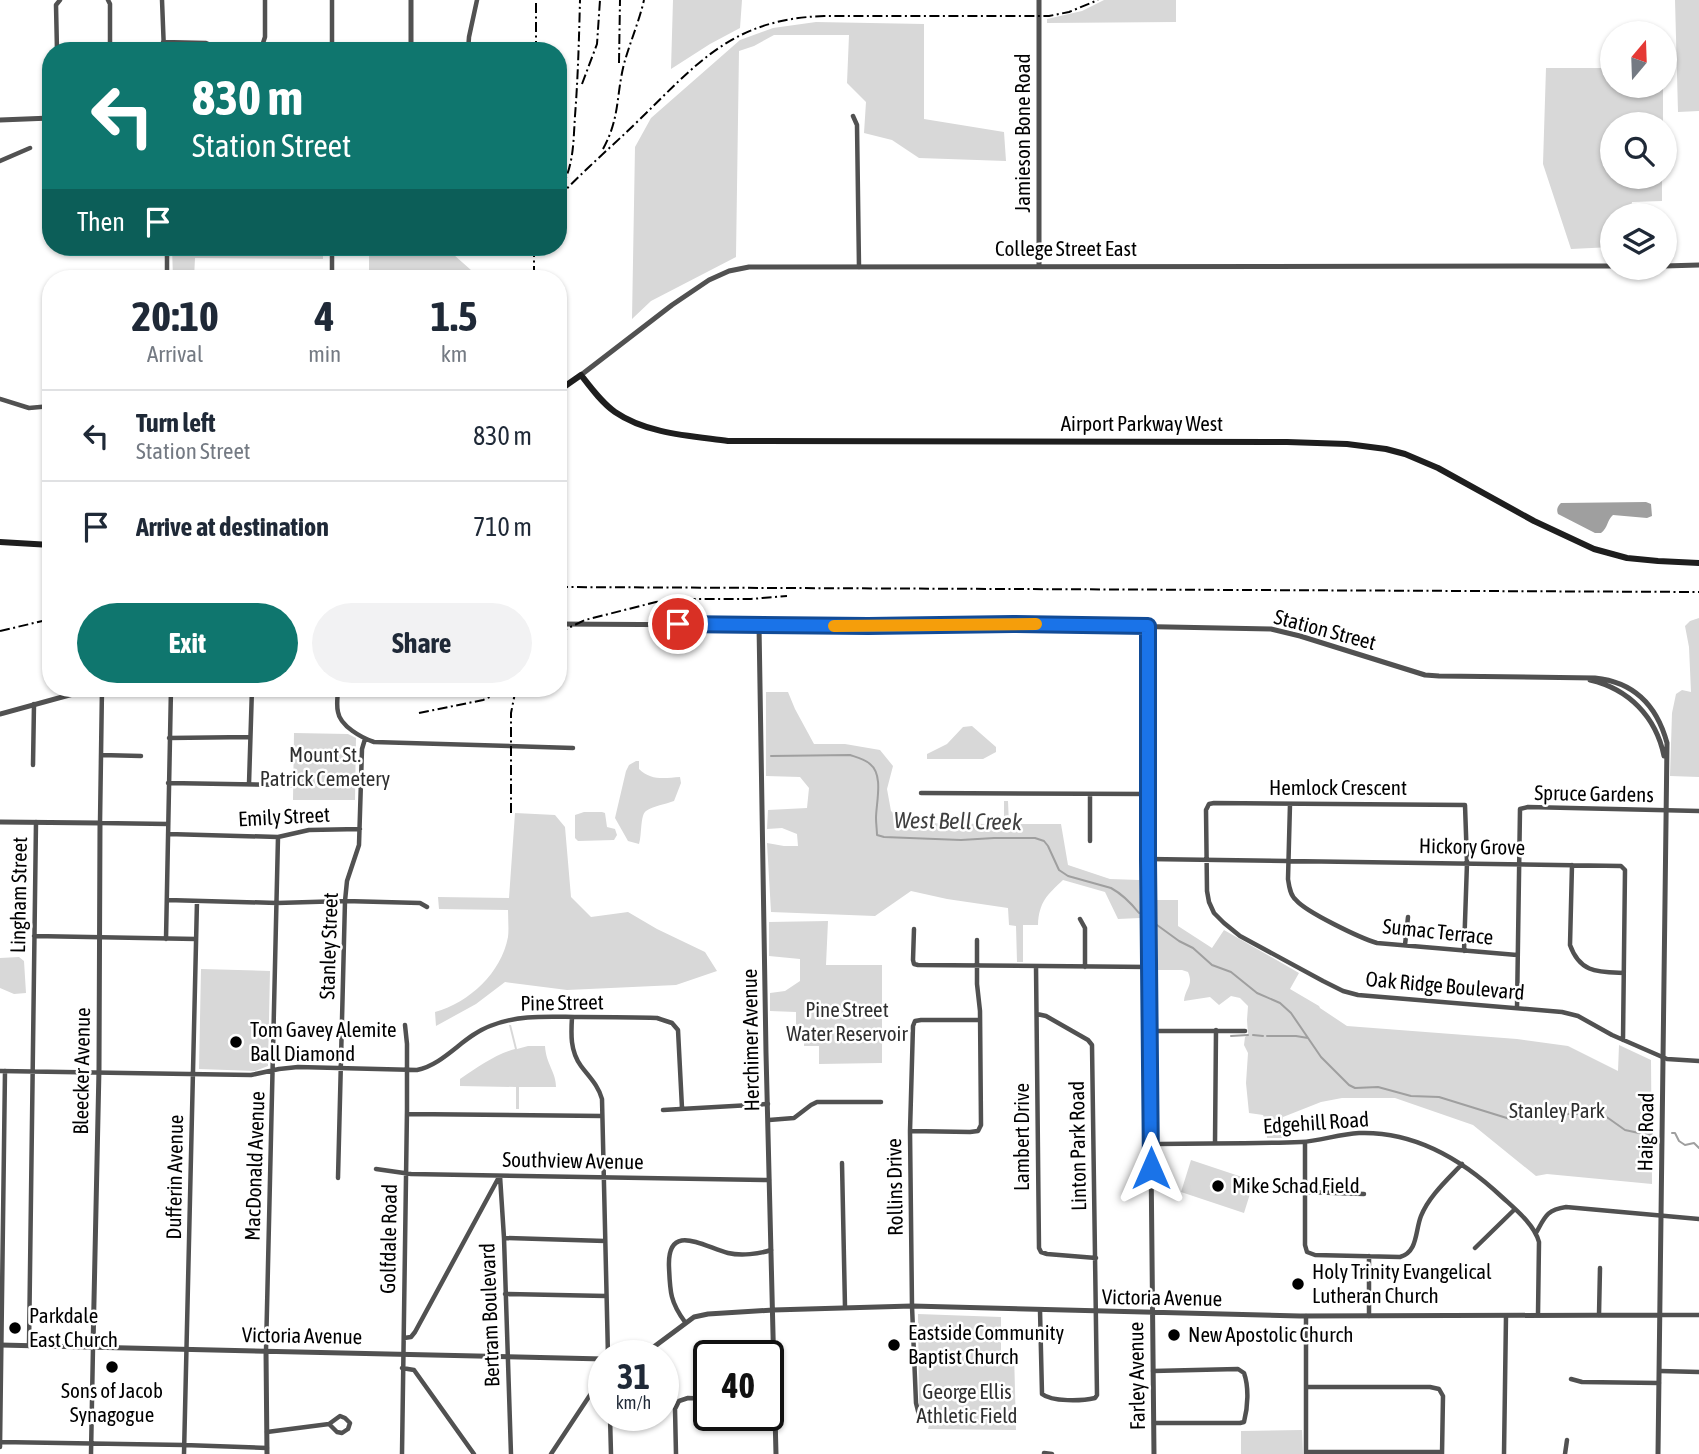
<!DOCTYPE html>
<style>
:root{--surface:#fff;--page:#f2f2f3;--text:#1f2937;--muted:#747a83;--line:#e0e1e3;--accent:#0f766e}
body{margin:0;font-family:"Asap Condensed",sans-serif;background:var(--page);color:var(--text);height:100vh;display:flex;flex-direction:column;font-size:26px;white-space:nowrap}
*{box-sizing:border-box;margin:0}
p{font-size:23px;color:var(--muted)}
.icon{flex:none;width:38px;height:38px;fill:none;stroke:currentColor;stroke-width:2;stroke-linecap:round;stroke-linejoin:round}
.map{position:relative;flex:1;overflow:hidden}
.details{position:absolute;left:42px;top:270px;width:525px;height:427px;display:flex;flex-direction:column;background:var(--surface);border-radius:28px;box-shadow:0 2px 5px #0004}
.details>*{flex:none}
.top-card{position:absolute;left:42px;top:42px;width:525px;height:214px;border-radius:28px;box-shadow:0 2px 5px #0004;background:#0f766e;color:#fff;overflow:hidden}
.needle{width:46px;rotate:19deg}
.buttons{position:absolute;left:1600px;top:21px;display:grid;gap:14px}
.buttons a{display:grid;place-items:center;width:77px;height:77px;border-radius:50%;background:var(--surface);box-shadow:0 2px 5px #0004;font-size:35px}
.speed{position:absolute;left:588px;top:1340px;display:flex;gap:14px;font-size:35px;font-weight:700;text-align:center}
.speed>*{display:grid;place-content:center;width:91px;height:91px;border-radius:50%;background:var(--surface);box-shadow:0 2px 5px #0004;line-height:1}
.speed small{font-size:18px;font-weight:400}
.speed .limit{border:4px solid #111;border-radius:10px;background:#fff;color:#111}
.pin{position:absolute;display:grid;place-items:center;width:60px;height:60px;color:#fff;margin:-30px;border:4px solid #fff;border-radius:50%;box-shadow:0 2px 7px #0007}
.me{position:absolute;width:77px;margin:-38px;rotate:0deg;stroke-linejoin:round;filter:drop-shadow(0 0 5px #0008)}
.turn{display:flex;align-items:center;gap:24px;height:147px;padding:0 35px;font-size:32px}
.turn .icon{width:91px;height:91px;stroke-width:2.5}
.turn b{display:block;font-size:49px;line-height:60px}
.then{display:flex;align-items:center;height:66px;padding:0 35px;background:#0003;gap:14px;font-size:26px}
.eta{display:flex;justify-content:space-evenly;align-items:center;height:119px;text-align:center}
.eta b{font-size:42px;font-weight:700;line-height:49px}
.cta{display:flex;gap:14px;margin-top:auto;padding:14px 35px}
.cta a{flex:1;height:80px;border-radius:42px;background:var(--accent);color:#fff;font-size:28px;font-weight:700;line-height:80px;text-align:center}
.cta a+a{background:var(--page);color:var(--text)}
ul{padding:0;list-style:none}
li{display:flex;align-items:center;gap:21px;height:91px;padding:0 35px;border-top:2px solid var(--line)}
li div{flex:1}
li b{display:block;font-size:26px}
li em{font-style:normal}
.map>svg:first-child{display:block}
</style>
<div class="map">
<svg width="1699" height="1454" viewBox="0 0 1699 1454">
<rect width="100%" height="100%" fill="#fff"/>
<!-- green -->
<path fill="#d8d8d8" d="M 673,0 L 742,0 L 740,28 L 710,44 L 671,69 Z
M 1104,0 L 1176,0 L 1176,22 L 1047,23 L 1047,19 L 1082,11 Z
M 1675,0 L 1699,0 L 1699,111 L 1678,112 Z
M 816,22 L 924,24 L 924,119 L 1004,132 L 1006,161 L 919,158 L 892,140 L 864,133 L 866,102 L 847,83 L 849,35 L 774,35 L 754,46 L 739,51 L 736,257 L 651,301 L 632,319 L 635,147 L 651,118 L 740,40 L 773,28 Z
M 1546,68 L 1612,68 L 1612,86 L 1663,86 L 1663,124 L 1612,124 L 1612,177 L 1662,177 L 1662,201 L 1632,202 L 1630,215 L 1612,215 L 1612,247 L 1571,249 L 1543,164 Z
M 172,247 L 323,247 L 323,259 L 195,258 L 194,278 L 173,278 Z
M 369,247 L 445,247 L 480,278 L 369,278 Z
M 1699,618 L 1699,777 L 1670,776 L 1672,713 L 1676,694 L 1682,690 L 1691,692 L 1689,647 L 1685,626 L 1690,621 Z
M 766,692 L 788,692 L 795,709 L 814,744 L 845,744 L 880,750 L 893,766 L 887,789 L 891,811 L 904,823 L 1004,824 L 1004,801 L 1008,801 L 1009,824 L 1061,824 L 1068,865 L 1110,879 L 1139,880 L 1140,918 L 1118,919 L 1105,892 L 1063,880 C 1047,895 1039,902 1038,925 L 1023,925 L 1023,962 L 1017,962 L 1016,926 L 1009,925 L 1008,908 L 947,899 L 911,891 L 875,916 L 771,912 L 767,843 L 784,846 L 798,846 L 797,834 L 782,828 L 767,829 L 768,810 L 807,808 L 809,788 L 800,777 L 766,776 Z
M 972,726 L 996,747 L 996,752 L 983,759 L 927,759 L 927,754 L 947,744 L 963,727 Z
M 294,733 L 348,734 L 356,738 L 355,800 L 293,800 Z
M 636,761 L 639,761 L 639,769 C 651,781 665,778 680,777 L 681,783 L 674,801 C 666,804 653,806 646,811 C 640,815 642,836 639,844 L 628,841 L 615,818 L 626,771 L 629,765 Z
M 584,812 L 602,812 L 605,813 L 607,827 L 615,829 L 617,835 L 614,840 L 578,841 L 575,838 L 575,815 Z
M 515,813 L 555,815 L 565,827 L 571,897 L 591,917 L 628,912 L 657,929 L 705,952 L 717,971 L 676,985 L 567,990 L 505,982 L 476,1004 L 436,1026 L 435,1012 C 470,1002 501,973 508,937 C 509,929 508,919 508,910 L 439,909 L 438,897 L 509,898 Z
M 1157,900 L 1178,900 L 1178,926 L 1212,948 L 1224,930 L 1299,973 L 1290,989 L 1319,1006 L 1320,1008 L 1347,1026 L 1517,1039 L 1568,1046 L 1618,1071 L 1619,1045 L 1651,1060 L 1652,1184 L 1547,1174 L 1536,1176 L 1473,1125 L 1395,1098 L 1342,1098 L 1321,1102 L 1283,1117 L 1282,1138 L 1267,1138 L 1266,1122 L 1263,1115 L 1249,1113 L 1246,1083 L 1248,1053 L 1244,1045 L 1245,1037 L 1248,1035 L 1247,1020 L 1248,1006 L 1240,998 L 1231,996 L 1219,1005 L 1210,997 L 1184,1001 C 1185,988 1194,986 1188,972 L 1182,970 L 1158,970 Z
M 828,921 L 826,965 L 882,965 L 882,1063 L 819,1064 L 819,1046 L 804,1046 L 804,1028 L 796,1028 L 796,1012 L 770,1011 L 770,993 L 785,991 L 800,981 L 800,959 L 769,956 L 769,922 Z
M 19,957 L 24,961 L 26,993 L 14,994 L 0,988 L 0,958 Z
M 201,969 L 270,971 L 268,1066 L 255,1071 L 199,1069 Z
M 509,1025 L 511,1025 L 517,1049 L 528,1046 L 545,1046 C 546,1064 556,1072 556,1087 L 519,1087 L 519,1109 L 516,1109 L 516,1087 L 460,1086 L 460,1079 C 478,1067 494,1055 515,1049 Z
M 1191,1160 L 1254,1181 L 1244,1213 L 1181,1192 Z
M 918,1314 L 1001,1317 L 1001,1351 L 1014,1352 L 1016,1430 L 928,1429 L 930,1421 L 929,1414 L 919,1406 Z
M 1302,1430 L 1303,1454 L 1241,1454 L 1241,1431 Z"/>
<!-- water -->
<path fill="#9f9f9f" d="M 1646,502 L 1651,504 L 1652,516 L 1647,518 L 1613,515 C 1607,520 1608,528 1601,533 L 1595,533 L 1558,514 C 1556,509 1558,506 1561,503 Z"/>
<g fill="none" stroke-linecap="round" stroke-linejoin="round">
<!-- stream -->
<path stroke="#9f9f9f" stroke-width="2" d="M 771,756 L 850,755 C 856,757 865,759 870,764 C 884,775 876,803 876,818 C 876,824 877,830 877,835 L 884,837 L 961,840 L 994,838 L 1035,838 L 1044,841 L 1048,846 L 1059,870 L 1068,876 L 1111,888 C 1122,894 1131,903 1139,913
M 1157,925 L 1179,941 L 1193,948 L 1212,965 L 1231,972 L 1257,993 L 1280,1003 L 1291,1013 L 1321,1057 L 1349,1085 L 1355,1088 L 1378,1087 L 1411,1096 L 1439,1097 L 1510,1119 L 1521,1119 L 1541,1115 L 1601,1113 L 1625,1130 L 1648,1135 L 1652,1134
M 1253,1035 L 1263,1036
M 1231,1036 L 1248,1035
M 1267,1036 L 1296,1036 L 1308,1038
M 1672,1133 L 1675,1133 L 1679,1141 L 1685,1145 L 1694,1143 L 1699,1148"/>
<!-- minor -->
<path stroke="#515151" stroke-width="4.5" d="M 108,0 L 110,4 L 110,51
M 162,0 L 164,51
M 163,42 L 206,43 L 223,51
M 57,51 L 56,5 L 60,0
M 254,51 L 263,43 L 265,37 L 265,0
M 332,51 L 332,0
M 468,51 L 469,37 L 477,0
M 853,116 L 857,125 L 859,267
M 0,161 L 30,148
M 167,278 L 167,247
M 332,278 L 332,247
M 0,399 L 29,408 L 51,406
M 102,688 L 100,823 L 168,824
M 338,688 C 338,695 336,705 338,712 C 340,726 362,738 374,742 L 573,748
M 169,738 L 250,737
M 101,755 L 141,756
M 33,765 L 34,704
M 168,783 L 293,785
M 249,784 L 252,688
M 921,793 L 1148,794
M 1290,804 L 1288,879 C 1289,886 1290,895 1296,900 C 1306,912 1360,938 1377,943 L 1517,955
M 168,834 L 278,837 L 309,830 L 360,829
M 1090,841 L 1090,794
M 1148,859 L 1621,866 L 1625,870 L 1623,1040
M 1572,865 L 1570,945 C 1580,973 1598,972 1623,973
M 167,900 L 277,903 L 345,901 L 420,903 L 427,907
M 1080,919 L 1085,928 L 1085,967
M 914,929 L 913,960 L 914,964 L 918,965 L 1149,967
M 34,936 L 196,939
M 166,939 L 171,688
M 1405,945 L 1408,917
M 1464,951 L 1467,863 L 1465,805 L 1214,803 L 1209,804 L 1206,810 L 1207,891 L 1209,902 L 1214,913 L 1224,923 L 1240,936 L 1323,981 L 1343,991 L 1358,995 L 1562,1012 L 1578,1016 L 1612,1035 L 1667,1059 L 1699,1061
M 1036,966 L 1039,1248 L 1041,1252 L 1047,1254 L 1096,1258
M 1517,1008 L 1520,809 L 1528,807 L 1699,811
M 1037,1014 L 1046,1016 L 1088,1040 L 1092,1045 L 1097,1395 L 1095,1398 C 1082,1401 1052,1402 1042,1394 L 1040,1310
M 572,1017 C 571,1034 570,1051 581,1066 C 590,1078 598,1085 602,1099 L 608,1356
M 1151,1031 L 1245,1031
M 0,1071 L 251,1075 L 279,1069 L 298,1067 L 417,1070 C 445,1064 463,1036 490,1026 C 520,1014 550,1017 581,1017 C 606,1017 632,1017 657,1018 L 672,1023 L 678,1030 L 682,1108
M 663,1110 L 768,1104
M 407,1114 L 602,1116
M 769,1120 L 794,1118 L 811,1105 L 817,1102 L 881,1102
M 910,1131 L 970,1132 L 978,1131 L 981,1125 L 980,1011 L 977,984 L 977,940
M 1305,1142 L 1305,1245 L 1307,1252 L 1315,1255 L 1400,1257 C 1418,1252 1415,1231 1421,1216 C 1429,1196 1448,1179 1462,1164
M 1215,1143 L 1216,1030
M 1150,1144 C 1200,1143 1251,1144 1301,1142 C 1320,1141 1339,1134 1359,1133 C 1415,1131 1463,1160 1502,1197 C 1515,1209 1534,1224 1539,1242 L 1538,1315
M 842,1163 L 845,1307
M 376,1169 L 411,1174 L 769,1180
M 500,1176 L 504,1238 L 511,1454
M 338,1178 L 345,901 L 347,881 L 359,845 L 362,749 L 365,739
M 1306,1192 L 1364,1194
M 1536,1233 C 1545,1217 1546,1210 1566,1207 L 1699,1219
M 504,1238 L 605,1241
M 1475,1248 L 1515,1209
M 505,1294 L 606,1296
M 1599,1315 L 1600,1268
M 1660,1315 L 1699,1315
M 1306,1316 L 1306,1454
M 1369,1316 L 1369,1256
M 685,1322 C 670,1302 670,1291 669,1267 C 667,1221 704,1247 728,1253 C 741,1256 759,1254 771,1250
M 404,1338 L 411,1337 L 415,1332 L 499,1177
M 29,1346 L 36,822
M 266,1351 L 278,837
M 402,1368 L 414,1370 L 474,1454
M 1153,1371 L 1238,1369 L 1244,1373 C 1249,1387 1248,1407 1244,1422 L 1240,1423 L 1154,1423
M 1660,1371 L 1699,1372
M 1571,1379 L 1582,1382 L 1659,1383
M 1306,1387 L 1430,1387 L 1439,1389 L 1443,1396 L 1442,1454
M 610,1416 L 611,1454
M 920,1419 L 916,1403 L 912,1306 L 910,1131 L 913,1026 L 915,1021 L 921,1020 L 980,1020
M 267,1432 L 329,1424 L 337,1432 L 342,1433 L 348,1429 L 350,1423 L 345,1418 L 340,1416 L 329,1424
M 0,1442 L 184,1445 L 267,1448
M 0,1447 L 5,1071
M 1306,1452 L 1442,1452
M 1044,1453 L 1052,1454
M 91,1454 L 93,1347
M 184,1454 L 197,901
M 402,1454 L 407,1109 L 407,1044 L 405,1025
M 551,1454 L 598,1383 L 604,1380
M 676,1454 L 675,1409 L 679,1401 L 688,1398 L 709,1399
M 1504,1454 L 1506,1316
M 1565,1454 L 1567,1440"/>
<!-- tertiary -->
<path stroke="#515151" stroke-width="5" d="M 411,51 L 411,0
M 0,120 L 51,118
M 1039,266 L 1039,0
M 1664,266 L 1699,265
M 581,375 L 672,305 L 709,280 L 729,271 L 749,267 L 1612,266
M 558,624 L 868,626 L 1013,624 L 1271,629 L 1300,636 L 1425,675 L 1439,676 L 1595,678 C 1634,682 1657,706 1667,743 L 1658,1454
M 759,625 L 766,1053 L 776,1454
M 1148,626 L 1148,859 L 1154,1454
M 1590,680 C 1629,689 1656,717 1664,756
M 0,714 L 95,688
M 0,822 L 100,823 L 99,1069 L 93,1347
M 0,1345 L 604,1359
M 266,1351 L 267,1454
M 637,1356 L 647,1352 L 694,1317 L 708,1314 L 773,1310 L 912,1306 L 1300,1316 L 1660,1315"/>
<!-- secondary -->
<path stroke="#1e1e1e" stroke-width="6" d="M 558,391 L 581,375 C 591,388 602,403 615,412 C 647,434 691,436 728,441 L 1287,442 L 1347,444 L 1386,449 L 1405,454 L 1438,468 L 1534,521 L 1594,549 L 1627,558 L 1658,561 L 1699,563
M 0,542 L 51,545"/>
<!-- rail -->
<path stroke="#000" stroke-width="2" stroke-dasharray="10 3.5 2 3.5" stroke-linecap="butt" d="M 536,51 L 536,0
M 619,63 L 620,0
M 582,84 L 597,44 L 600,0
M 603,149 C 620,118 616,96 624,64 C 630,42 639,22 644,0
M 560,191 C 574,164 573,146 575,116 C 578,77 579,39 580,0
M 558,198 C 582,172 610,148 635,124 C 697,64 731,19 824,16 L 1049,16 L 1069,12 L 1098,0
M 534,247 L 534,275
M 558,587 L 1699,592
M 0,631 L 51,619
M 558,633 L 585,620 L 656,602 L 684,599 L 751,599 L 787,596
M 419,713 L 483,700 L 492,696 L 505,688
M 511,813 L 511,713 L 516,688"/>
</g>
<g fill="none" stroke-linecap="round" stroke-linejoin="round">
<defs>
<path id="route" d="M 678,624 L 868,626 L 1013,624 L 1148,626 L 1148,859 L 1151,1168"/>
</defs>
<!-- route casing -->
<use href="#route" stroke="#114b97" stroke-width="18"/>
<!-- route -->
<use href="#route" stroke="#1a73e8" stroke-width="12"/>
<!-- slow -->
<path stroke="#f59e0b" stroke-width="12" d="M 834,626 L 1036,624"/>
</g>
<!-- markers -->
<g fill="#000" stroke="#fff" stroke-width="2.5">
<circle cx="236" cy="1042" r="7"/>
<circle cx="1218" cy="1186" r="7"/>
<circle cx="1298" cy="1284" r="7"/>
<circle cx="15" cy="1328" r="7"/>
<circle cx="1174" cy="1335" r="7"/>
<circle cx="894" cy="1345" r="7"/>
<circle cx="112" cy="1367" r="7"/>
</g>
<g text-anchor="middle" stroke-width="5" stroke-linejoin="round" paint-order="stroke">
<!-- street labels -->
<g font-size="21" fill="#000" stroke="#fff">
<text transform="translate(1023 133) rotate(-90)" y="7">Jamieson Bone Road</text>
<text x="1066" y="256">College Street East</text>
<text x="1142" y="431">Airport Parkway West</text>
<text transform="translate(1325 630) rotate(15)" y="7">Station Street</text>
<text x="1338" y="795">Hemlock Crescent</text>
<text transform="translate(1594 794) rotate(1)" y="7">Spruce Gardens</text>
<text transform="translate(284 817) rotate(-3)" y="7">Emily Street</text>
<text transform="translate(1472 847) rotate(1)" y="7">Hickory Grove</text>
<text transform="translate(19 895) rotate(-89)" y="7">Lingham Street</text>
<text transform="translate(1438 932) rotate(6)" y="7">Sumac Terrace</text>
<text transform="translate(329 946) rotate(-88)" y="7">Stanley Street</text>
<text transform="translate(1445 986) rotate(5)" y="7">Oak Ridge Boulevard</text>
<text transform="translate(562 1003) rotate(-1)" y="7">Pine Street</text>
<text transform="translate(751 1040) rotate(-91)" y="7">Herchimer Avenue</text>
<text transform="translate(82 1071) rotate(-89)" y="7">Bleecker Avenue</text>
<text transform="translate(1316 1123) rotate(-4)" y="7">Edgehill Road</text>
<text transform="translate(1646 1132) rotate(-89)" y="7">Haig Road</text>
<text transform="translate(1022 1137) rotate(-90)" y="7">Lambert Drive</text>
<text transform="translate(1078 1146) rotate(-91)" y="7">Linton Park Road</text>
<text transform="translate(573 1161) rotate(1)" y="7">Southview Avenue</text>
<text transform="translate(255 1166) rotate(-88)" y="7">MacDonald Avenue</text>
<text transform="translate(175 1177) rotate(-89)" y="7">Dufferin Avenue</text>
<text transform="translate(895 1187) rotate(-91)" y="7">Rollins Drive</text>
<text transform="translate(389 1239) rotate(-89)" y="7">Golfdale Road</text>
<text transform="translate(1162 1298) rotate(1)" y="7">Victoria Avenue</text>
<text transform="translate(490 1315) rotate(-92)" y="7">Bertram Boulevard</text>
<text transform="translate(302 1336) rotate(1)" y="7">Victoria Avenue</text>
<text transform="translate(1137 1376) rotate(-91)" y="7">Farley Avenue</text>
</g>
<!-- park labels -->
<g font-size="21" fill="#2f2f2f" stroke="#fff">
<text x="325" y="762">Mount St.<tspan x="325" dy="24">Patrick Cemetery</tspan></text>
<text x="847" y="1017">Pine Street<tspan x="847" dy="24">Water Reservoir</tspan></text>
<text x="1557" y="1118">Stanley Park</text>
<text x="967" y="1399">George Ellis<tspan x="967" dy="24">Athletic Field</tspan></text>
</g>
<!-- poi labels -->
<g font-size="21" fill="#000" stroke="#fff" text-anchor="start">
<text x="250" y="1037">Tom Gavey Alemite<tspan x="250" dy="24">Ball Diamond</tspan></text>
<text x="1232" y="1193">Mike Schad Field</text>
<text x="1312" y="1279">Holy Trinity Evangelical<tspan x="1312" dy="24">Lutheran Church</tspan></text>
<text x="29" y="1323">Parkdale<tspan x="29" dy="24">East Church</tspan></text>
<text x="908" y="1340">Eastside Community<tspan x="908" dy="24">Baptist Church</tspan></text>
<text x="1188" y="1342">New Apostolic Church</text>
<text x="112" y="1398" text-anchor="middle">Sons of Jacob<tspan x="112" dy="24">Synagogue</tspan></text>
</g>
<!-- water labels -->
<g font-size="23" font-style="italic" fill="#404040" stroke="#fff">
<text transform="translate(958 821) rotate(1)" y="8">West Bell Creek</text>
</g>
</g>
</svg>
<div class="buttons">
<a><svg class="needle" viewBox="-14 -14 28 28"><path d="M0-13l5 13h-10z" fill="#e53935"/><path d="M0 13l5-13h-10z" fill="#747a83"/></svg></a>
<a><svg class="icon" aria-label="search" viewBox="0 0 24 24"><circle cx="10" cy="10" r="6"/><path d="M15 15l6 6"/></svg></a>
<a><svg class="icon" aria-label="layers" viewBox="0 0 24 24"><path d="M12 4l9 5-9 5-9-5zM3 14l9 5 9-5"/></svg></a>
</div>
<div class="speed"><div>31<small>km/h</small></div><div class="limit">40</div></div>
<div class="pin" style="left:678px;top:624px;background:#d93025"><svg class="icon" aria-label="arrive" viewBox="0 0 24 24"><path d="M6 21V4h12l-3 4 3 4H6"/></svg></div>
<svg class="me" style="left:1151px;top:1168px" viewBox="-20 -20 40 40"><path d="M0-17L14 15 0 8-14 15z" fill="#1a73e8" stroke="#fff" stroke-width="4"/></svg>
<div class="top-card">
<div class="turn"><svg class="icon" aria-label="left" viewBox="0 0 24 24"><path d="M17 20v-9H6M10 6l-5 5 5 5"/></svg><div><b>830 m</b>Station Street</div></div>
<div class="then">Then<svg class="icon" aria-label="arrive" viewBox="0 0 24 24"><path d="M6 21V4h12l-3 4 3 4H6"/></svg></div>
</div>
<section class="details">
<div class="eta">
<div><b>20:10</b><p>Arrival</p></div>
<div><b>4</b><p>min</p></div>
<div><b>1.5</b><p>km</p></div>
</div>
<ul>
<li><svg class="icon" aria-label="left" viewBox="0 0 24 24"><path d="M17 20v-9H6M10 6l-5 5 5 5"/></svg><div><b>Turn left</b><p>Station Street</p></div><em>830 m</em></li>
<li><svg class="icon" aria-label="arrive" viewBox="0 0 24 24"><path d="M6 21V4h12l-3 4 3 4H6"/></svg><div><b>Arrive at destination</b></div><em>710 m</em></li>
</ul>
<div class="cta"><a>Exit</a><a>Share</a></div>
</section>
</div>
